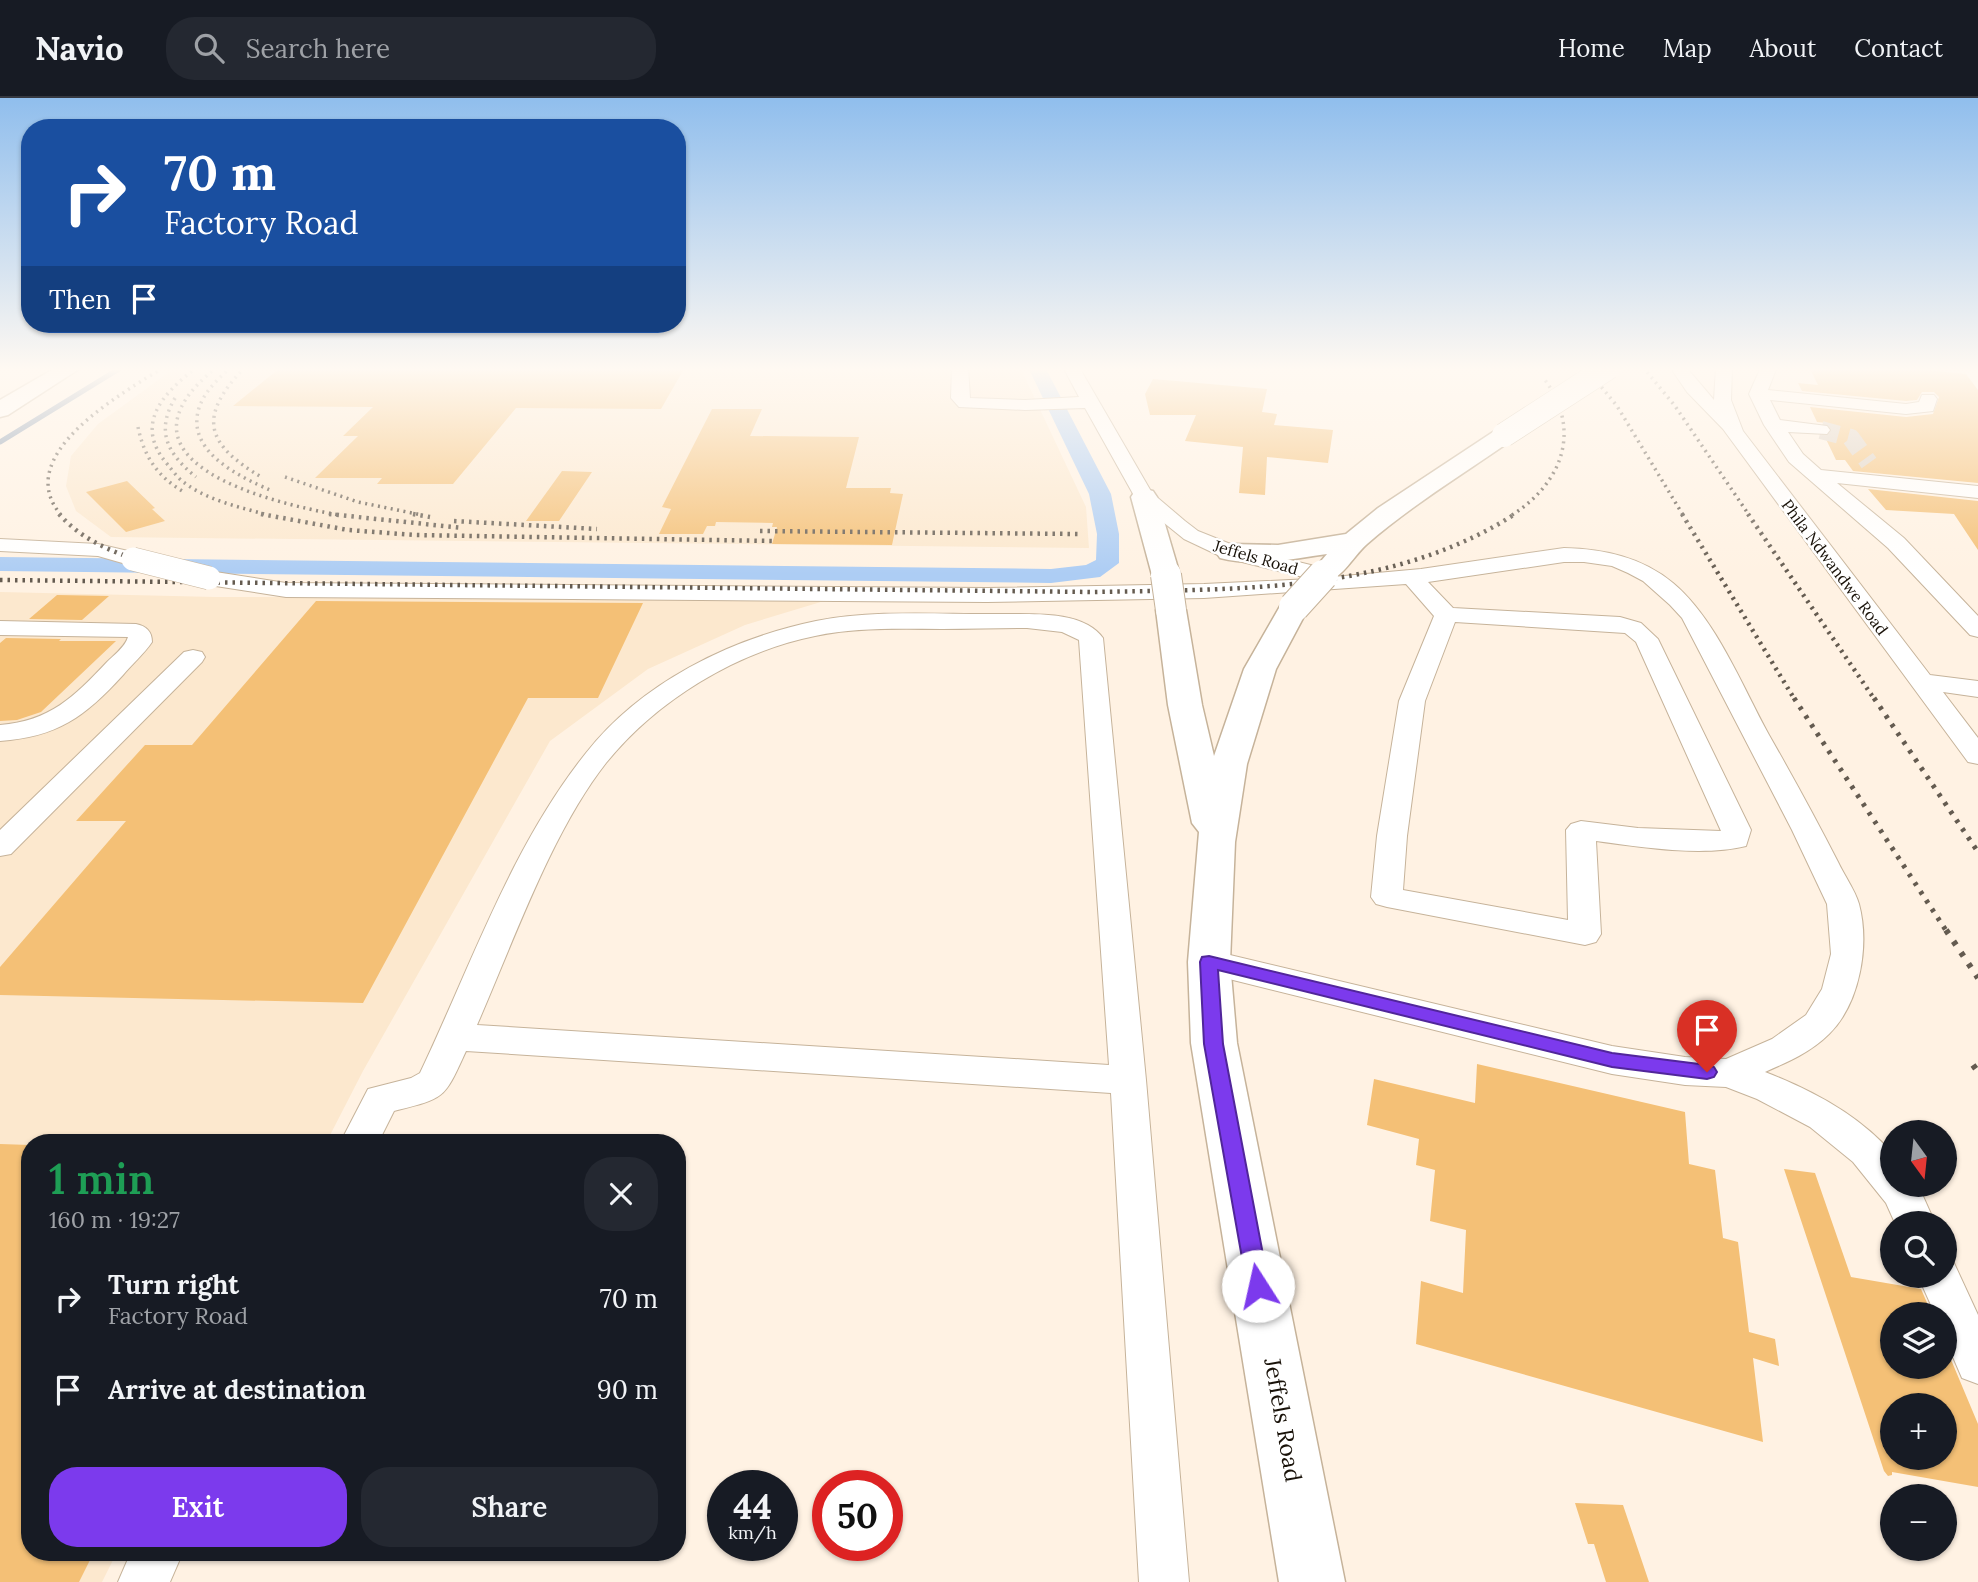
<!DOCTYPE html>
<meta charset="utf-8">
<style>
:root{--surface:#171b24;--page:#242831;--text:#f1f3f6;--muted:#9ea1a6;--line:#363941;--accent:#7c3aed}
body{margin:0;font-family:Lora,serif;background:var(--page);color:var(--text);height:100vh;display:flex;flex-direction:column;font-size:26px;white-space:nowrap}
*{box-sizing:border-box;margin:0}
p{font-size:23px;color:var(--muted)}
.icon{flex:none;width:38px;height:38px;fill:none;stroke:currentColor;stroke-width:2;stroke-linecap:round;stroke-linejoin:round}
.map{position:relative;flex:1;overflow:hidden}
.panel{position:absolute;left:21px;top:1036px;width:665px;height:427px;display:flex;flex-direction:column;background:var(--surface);border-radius:28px;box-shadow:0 2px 5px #0004}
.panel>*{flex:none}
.banner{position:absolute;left:21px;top:21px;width:665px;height:214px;border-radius:28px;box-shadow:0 2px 5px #0004;background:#1a4fa0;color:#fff;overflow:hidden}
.needle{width:46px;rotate:165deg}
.tools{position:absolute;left:1880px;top:1022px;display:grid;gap:14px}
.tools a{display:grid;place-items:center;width:77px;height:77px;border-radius:50%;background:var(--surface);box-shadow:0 2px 5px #0004;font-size:35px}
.speed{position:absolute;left:707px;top:1372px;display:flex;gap:14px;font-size:35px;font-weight:700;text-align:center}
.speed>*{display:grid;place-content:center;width:91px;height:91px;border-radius:50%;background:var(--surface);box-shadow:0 2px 5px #0004;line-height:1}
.speed small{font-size:18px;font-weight:400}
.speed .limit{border:10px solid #d22;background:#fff;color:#111}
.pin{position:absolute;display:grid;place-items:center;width:60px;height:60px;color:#fff;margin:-72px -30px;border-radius:50% 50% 50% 0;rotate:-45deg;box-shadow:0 0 7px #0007}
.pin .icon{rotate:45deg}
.me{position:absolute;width:77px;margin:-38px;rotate:350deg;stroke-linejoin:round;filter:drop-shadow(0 0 5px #0008)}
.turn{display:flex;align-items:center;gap:24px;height:147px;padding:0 28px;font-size:32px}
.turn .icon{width:91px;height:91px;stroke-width:2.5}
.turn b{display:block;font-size:49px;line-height:60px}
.then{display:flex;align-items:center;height:66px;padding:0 28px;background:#0003;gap:14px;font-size:26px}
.round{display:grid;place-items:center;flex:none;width:74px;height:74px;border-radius:28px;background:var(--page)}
.head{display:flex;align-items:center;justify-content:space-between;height:119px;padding:0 28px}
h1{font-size:42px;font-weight:600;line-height:52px;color:#1e9e55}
.primary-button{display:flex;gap:14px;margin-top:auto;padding:14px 28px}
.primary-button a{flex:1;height:80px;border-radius:28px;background:var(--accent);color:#fff;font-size:28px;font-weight:600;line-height:80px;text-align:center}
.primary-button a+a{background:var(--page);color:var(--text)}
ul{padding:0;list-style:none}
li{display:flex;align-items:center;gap:21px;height:91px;padding:0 28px}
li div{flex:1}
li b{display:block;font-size:26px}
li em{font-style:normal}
header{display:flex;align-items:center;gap:42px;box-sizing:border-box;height:98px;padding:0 35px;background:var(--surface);border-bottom:2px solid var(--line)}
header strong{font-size:33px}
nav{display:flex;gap:38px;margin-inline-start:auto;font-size:24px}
.search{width:490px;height:63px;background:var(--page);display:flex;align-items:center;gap:18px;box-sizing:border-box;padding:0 24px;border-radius:28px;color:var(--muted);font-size:26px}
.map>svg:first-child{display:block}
</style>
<header>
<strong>Navio</strong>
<div class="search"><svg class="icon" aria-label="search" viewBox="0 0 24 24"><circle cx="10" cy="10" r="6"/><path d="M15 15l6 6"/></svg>Search here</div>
<nav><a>Home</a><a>Map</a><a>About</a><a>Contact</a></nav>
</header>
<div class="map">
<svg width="1978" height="1484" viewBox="0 0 1978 1484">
<rect width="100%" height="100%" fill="#fff2e3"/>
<!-- built -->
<path fill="#fce8ce" d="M 176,269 L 1020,269 L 1086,409 L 1089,450 L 111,439 L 76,413 L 66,388 L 71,358 L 98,326 Z
M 0,494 L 216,499 L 834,500 L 745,527 L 648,571 L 550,643 L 363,973 L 326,1045 L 30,1045 L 30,1454 L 117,1454 L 102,1484 L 0,1484 Z"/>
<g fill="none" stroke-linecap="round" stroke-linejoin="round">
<!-- stream -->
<path stroke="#8195ae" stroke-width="5" d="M 0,344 L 122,269"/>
<!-- canal -->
<path fill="#adcdf4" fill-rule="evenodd" d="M 1028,269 L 1045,269 L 1111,396 L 1119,436 L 1119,465 L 1100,479 L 1051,485 L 0,473 L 0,459 L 1051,471 L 1086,467 L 1096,462 L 1097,436 L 1089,396 Z"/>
</g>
<!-- building -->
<path fill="#f4c076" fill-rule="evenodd" d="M 281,269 L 685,269 L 661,311 L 516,310 L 453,386 L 377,386 L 382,380 L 315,380 L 358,338 L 343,338 L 373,309 L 233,308 Z
M 1809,269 L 1899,269 L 1966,276 L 1978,292 L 1978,385 L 1853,373 L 1845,362 L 1836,362 L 1825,339 L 1829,338 L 1832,330 L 1827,325 L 1817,324 L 1810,309 L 1906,319 L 1933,316 L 1939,299 L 1934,294 L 1922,294 L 1917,302 L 1906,303 L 1802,293 L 1798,285 L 1818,287 Z
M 1153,281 L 1267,291 L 1262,314 L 1277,316 L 1274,327 L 1333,332 L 1328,365 L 1267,359 L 1265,397 L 1239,395 L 1243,349 L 1185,343 L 1196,317 L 1150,317 L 1145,296 Z
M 712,311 L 762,311 L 750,338 L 859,339 L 846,390 L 891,390 L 890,395 L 903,396 L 892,447 L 772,446 L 777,429 L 772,429 L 773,425 L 716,424 L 715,428 L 707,428 L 703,436 L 659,436 L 671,411 L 662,409 Z
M 562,373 L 592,374 L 559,423 L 526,423 Z
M 127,383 L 155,410 L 152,411 L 165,423 L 126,434 L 86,394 Z
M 1868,391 L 1978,403 L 1978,452 L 1954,416 L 1886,412 Z
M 57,497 L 109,498 L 82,522 L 29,521 Z
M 316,503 L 643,505 L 598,600 L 528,600 L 363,905 L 0,897 L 0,869 L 126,723 L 76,723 L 145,647 L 192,647 Z
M 6,540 L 61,541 L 59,543 L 116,543 L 41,614 L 17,622 L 0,623 L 0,545 Z
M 1477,966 L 1685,1014 L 1689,1066 L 1715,1072 L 1723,1140 L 1738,1144 L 1749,1234 L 1775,1241 L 1779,1268 L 1753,1260 L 1763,1344 L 1416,1246 L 1421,1183 L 1463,1195 L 1466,1132 L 1430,1123 L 1435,1072 L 1416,1067 L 1419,1041 L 1367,1027 L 1374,981 L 1475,1005 Z
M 0,1046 L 30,1047 L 30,1454 L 94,1454 L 79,1484 L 0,1484 Z
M 1784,1071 L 1815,1075 L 1851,1179 L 1921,1191 L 1932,1216 L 1892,1216 L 1892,1269 L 1944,1269 L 1944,1245 L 1978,1326 L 1978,1389 L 1892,1374 L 1892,1377 L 1888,1378 L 1884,1373 ZM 1892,1307 L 1944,1307 L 1944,1360 L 1892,1360 Z
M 1575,1405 L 1623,1407 L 1649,1484 L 1606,1484 L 1594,1446 L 1588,1446 Z"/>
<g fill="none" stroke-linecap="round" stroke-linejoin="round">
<!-- minor-tunnel -->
<path stroke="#dcd0c2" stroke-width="18" stroke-dasharray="18 10" stroke-linecap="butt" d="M 1821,332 L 1851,340 L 1869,365"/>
<defs>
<path id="minor" d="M 952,269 L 968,269 L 970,300 L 1025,302 L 1079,299 L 1063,269 L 1079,269 L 1152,395 L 1185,423 L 1198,433 L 1238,449 L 1331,472 L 1333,479 L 1421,471 L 1564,450 C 1604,451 1642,459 1673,485 C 1716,521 1742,588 1769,637 C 1793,679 1816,721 1838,764 C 1844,777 1855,792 1859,806 C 1870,847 1860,906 1829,936 C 1811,954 1788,964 1765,974 C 1812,992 1859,1017 1892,1055 L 1892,1087 L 1918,1087 L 1935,1125 L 1895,1125 L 1886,1105 L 1853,1064 L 1810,1029 L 1757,1001 L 1726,989 L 1685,987 L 1612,976 L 1209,876 L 1197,872 L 1192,864 L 1197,856 L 1209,852 L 1612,948 L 1685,959 L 1726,961 L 1772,941 L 1806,917 L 1822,891 L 1831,856 L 1827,806 L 1792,732 L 1682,520 L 1670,507 L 1643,483 L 1628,475 L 1612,468 L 1584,464 L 1564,464 L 1428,484 L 1453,510 L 1620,519 L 1641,525 L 1658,541 L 1751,732 L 1746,748 C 1702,759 1641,749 1596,743 L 1601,836 L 1596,844 L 1585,847 L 1387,809 L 1376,806 L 1371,799 L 1377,738 L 1399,603 L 1434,518 L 1406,486 L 1204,500 L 987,504 L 286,499 L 209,487 L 201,485 L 198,480 L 201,475 L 209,473 L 286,485 L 987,490 L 1204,486 L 1311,481 L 1222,459 L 1184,441 L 1137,403 L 1085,310 L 1025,312 L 959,309 L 951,300 ZM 1455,524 L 1625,535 L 1636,544 L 1721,733 L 1638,730 L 1581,723 L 1571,726 L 1566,732 L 1568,822 L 1403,792 L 1407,738 L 1425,603 Z
M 1670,269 L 1686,269 L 1714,302 L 1716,269 L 1732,269 L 1731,302 L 1743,333 L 1930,577 L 1978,583 L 1978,599 L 1943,594 L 1978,640 L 1978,666 L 1968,664 L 1723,331 L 1687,294 Z
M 1761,269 L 1777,269 L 1768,292 L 1906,306 L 1919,304 L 1922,297 L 1934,297 L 1937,301 L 1933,313 L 1906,316 L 1770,302 L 1780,322 L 1827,328 L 1830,332 L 1827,336 L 1788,334 L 1803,356 L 1821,372 L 1978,388 L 1978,400 L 1837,385 L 1904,440 L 1978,518 L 1978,539 L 1970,537 L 1888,450 L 1789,364 L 1764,327 L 1749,296 Z
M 0,441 L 98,446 L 141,456 L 144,461 L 141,466 L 133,468 L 98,458 L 0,453 Z
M 1006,516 C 1035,516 1084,513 1103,540 L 1146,982 L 1189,1484 L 1139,1484 L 1111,995 L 466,953 C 444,1001 446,1000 394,1013 L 378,1045 L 340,1045 L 368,991 L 411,980 L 420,975 C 471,868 511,749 586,655 C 641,585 729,541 816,523 C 877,511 944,517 1006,516 ZM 1027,530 L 1062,534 L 1079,542 L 1109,967 L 477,927 C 513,845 551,735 606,665 C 657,602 736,554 815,538 C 857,529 900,531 942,531 C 971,531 999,530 1027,530 Z
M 0,523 L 136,526 C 146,528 152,533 152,544 C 144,556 132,566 123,577 C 85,619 57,639 0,643 L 0,627 C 50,623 74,599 107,564 C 114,557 125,549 128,539 L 0,537 Z
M 193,552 L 202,554 L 205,559 L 202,564 L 11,756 L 0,758 L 0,732 L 184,554 Z
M 1944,1161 L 1954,1165 L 1978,1217 L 1978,1286 L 1962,1280 L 1944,1238 L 1944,1216 L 1935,1216 L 1918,1178 L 1944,1178 Z
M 131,1454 L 183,1454 L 170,1484 L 118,1484 Z"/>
<path id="major" d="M 1504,330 L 1512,332 L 1516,337 L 1512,342 C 1463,376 1412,407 1367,446 C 1349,462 1339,490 1313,483 L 1309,477 L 1327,456 C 1292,461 1255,469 1220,460 L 1216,454 L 1220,448 L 1230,446 L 1278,447 L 1346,436 L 1378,410 L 1496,332 Z
M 1144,391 L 1153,393 L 1157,399 L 1180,477 L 1176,483 L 1166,486 L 1156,483 L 1152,477 L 1131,399 L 1135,393 Z
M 1294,500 L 1305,503 L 1309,509 L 1276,571 L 1247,666 L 1235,744 L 1230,864 L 1237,945 L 1345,1484 L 1279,1484 L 1191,945 L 1188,864 L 1199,734 L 1192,725 L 1168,607 L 1156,512 L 1160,506 L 1171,503 L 1182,506 L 1186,512 L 1202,607 L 1214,658 L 1244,571 L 1283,503 Z"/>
<path id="highway" d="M 57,269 L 82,269 L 8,317 L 0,319 L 0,302 Z"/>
</defs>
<!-- minor casing -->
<use href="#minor" stroke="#c6b39a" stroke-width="2"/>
<!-- major casing -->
<use href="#major" stroke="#c6b39a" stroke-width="3"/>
<!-- highway casing -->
<use href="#highway" stroke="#c6b39a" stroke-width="3"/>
<!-- minor -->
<use href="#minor" fill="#fff" fill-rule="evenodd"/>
<!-- major -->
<use href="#major" fill="#fff" fill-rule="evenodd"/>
<!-- highway -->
<use href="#highway" fill="#fff" fill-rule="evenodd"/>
<!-- rail-far3 -->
<path stroke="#645b50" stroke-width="3.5" stroke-dasharray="2 4.5" stroke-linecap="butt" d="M 197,269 C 162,296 133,327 168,367 C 172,372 177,379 182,383 C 206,402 239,409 268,417
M 217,269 C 100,362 266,404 339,417
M 231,269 C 219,280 206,292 200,307 C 183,352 238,378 270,392
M 245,269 C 197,319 205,346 263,380
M 1585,269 L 1617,308 L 1683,417
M 1643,269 L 1675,308 L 1749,417
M 175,300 C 155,334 168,356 196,379
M 138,329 C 144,359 158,379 184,394
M 285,379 L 358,404 L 422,417
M 61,417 C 10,357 123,295 164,269
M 1512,417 C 1562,385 1582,333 1545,282"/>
<!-- rail-far2 -->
<path stroke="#645b50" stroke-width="4.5" stroke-dasharray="2.5 5" stroke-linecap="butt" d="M 59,416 C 94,456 155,468 205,477
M 261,416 L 348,432 L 415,437 L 773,443
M 329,416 L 463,430
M 413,416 L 430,419
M 1682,416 L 1795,602
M 1748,416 L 1875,602
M 454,423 L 597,431
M 760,433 L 1078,436
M 0,482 L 1093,494 C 1235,491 1390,496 1515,416"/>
<!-- rail-far1 -->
<path stroke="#645b50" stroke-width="5" stroke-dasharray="3.5 7" stroke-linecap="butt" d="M 1794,600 L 1947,834
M 1874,600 L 1978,754"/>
<!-- rail -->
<path stroke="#645b50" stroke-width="6" stroke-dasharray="4.5 9" stroke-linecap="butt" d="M 1946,832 L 1978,880
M 1973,967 L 1978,974"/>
<defs>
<path id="minor-bridge" d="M 133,461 L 209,480"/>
<path id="major-bridge-far1" d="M 1504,337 L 1609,269"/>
<path id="major-bridge" d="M 1166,477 L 1171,512
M 1294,509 L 1323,477"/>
</defs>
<!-- minor-bridge casing -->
<use href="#minor-bridge" stroke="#c6b39a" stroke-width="24" stroke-linecap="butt"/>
<!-- major-bridge-far1 casing -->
<use href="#major-bridge-far1" stroke="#c6b39a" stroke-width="25" stroke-linecap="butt"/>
<!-- major-bridge casing -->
<use href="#major-bridge" stroke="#c6b39a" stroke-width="32" stroke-linecap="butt"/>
<!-- minor-bridge -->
<use href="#minor-bridge" stroke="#fff" stroke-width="23"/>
<!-- major-bridge-far1 -->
<use href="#major-bridge-far1" stroke="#fff" stroke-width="24"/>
<!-- major-bridge -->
<use href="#major-bridge" stroke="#fff" stroke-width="30"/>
</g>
<!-- sky -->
<linearGradient id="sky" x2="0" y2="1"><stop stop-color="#90beed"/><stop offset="0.57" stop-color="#fff9f2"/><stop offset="1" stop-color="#fff9f2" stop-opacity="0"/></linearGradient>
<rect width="1978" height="476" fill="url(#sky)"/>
<!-- route -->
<path fill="#7c3aed" stroke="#51269a" stroke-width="2" d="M 1209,858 L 1612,955 L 1707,967 L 1714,969 L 1717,974 L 1714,979 L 1707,981 L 1612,969 L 1218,872 L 1223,946 L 1269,1188 L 1266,1195 L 1258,1198 L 1250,1195 L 1247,1188 L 1204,946 L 1200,864 L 1202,859 Z"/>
<g text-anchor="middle" stroke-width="5" stroke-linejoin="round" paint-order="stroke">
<!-- far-street labels -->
<g font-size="16" fill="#191209" stroke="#fff">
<text transform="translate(1256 459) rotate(16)" y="6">Jeffels Road</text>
<text transform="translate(1835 469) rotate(53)" y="6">Phila Ndwandwe Road</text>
</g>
<!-- near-street labels -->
<g font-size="23" fill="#191209" stroke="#fff">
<text transform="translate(1283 1322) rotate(80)" y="8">Jeffels Road</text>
</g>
</g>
</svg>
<div class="tools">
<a><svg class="needle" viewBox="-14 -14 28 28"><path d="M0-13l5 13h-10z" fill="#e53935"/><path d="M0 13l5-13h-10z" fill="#9ea1a6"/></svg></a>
<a><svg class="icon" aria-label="search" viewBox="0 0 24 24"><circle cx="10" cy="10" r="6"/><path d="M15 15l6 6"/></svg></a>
<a><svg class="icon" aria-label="layers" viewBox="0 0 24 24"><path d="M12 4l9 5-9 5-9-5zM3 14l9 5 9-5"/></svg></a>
<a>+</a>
<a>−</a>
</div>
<div class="speed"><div>44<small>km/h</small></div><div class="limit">50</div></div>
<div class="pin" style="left:1707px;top:974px;background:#d93025"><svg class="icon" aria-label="arrive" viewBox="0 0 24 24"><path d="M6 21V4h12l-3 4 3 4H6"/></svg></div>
<svg class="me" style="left:1258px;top:1188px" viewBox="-20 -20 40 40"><circle r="19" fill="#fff"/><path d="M0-13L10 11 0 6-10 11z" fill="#7c3aed"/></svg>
<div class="banner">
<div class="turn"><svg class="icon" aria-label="right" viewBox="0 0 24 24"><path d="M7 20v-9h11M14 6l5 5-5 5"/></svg><div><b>70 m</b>Factory Road</div></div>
<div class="then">Then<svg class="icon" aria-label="arrive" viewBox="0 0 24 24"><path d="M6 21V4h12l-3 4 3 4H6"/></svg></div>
</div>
<section class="panel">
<div class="head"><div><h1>1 min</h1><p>160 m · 19:27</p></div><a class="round"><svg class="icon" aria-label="close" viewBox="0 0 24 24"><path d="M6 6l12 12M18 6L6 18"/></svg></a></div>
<ul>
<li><svg class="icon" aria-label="right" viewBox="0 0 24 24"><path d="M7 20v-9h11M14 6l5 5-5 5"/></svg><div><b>Turn right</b><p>Factory Road</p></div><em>70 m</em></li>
<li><svg class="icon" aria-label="arrive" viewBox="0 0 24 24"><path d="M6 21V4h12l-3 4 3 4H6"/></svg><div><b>Arrive at destination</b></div><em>90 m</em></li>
</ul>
<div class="primary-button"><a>Exit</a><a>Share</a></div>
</section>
</div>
